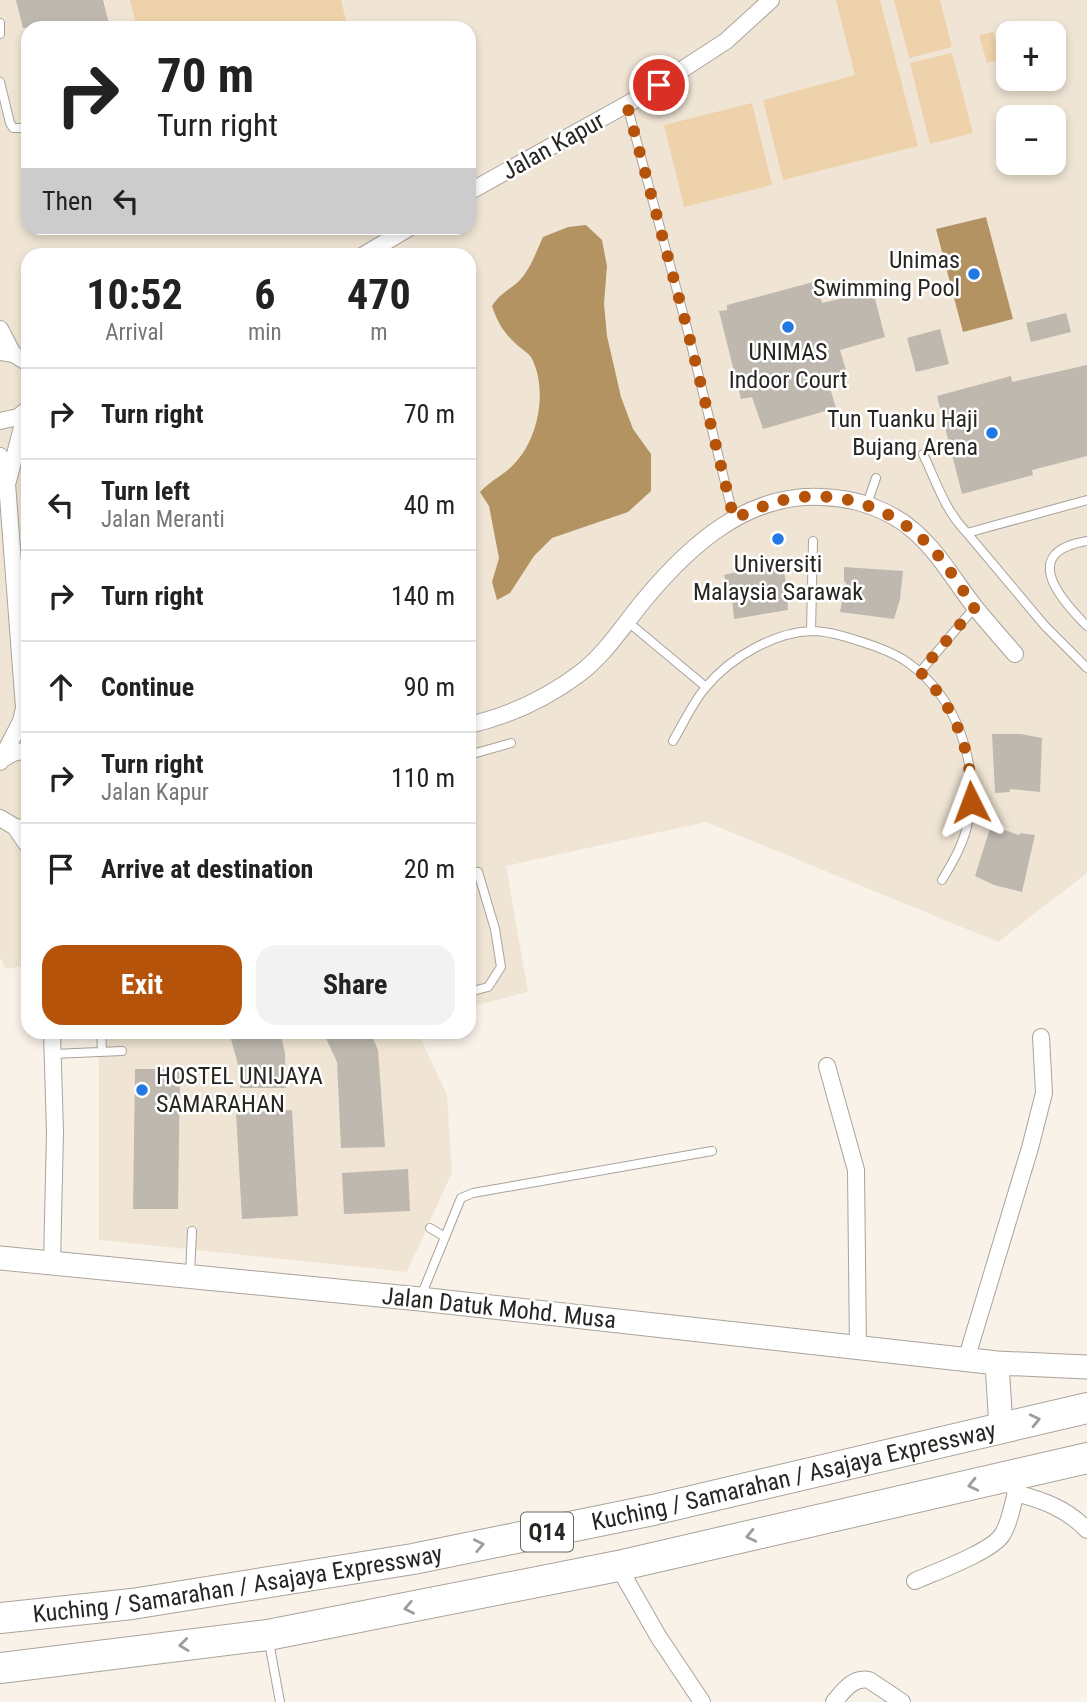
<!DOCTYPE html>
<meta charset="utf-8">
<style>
:root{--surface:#fff;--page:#f2f2f2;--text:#222;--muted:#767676;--line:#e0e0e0;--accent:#b45309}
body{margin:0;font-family:"Roboto Condensed",sans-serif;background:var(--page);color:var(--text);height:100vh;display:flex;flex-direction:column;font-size:26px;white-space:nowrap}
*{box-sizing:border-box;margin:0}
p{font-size:23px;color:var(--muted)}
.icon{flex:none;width:38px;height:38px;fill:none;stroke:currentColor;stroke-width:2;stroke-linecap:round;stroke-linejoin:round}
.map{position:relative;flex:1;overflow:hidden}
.details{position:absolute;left:21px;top:248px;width:455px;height:791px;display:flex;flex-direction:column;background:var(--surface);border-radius:21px;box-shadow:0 4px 10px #0003}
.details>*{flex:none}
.banner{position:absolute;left:21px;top:21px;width:455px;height:214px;border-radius:21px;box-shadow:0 4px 10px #0003;background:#fff;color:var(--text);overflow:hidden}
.buttons{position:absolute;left:996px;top:21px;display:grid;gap:14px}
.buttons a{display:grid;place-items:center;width:70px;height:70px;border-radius:14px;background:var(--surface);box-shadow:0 4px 10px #0003;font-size:35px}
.pin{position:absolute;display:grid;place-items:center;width:60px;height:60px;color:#fff;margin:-30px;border:4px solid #fff;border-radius:50%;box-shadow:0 2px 7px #0007}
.me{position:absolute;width:77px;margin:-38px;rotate:357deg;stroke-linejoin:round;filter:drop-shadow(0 0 5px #0008)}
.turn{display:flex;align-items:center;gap:24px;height:147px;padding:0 21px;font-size:32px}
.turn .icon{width:91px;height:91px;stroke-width:2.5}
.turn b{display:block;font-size:49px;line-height:60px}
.then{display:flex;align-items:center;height:66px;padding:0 21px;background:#0003;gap:14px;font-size:26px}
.eta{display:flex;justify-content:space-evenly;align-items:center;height:119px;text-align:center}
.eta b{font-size:42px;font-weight:700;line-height:49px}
.action{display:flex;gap:14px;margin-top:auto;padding:14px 21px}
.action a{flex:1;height:80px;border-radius:21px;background:var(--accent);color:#fff;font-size:28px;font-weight:700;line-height:80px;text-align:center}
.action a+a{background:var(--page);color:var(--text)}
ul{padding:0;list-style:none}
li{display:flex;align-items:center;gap:21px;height:91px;padding:0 21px;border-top:2px solid var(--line)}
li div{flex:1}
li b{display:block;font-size:26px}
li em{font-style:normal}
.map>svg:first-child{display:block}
</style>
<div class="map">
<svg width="1087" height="1702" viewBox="0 0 1087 1702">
<rect width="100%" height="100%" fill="#f9f2e9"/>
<!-- built -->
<path fill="#f0e5d5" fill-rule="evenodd" d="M 0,0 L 1087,0 L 1087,873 L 998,942 L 706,822 L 506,866 L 528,992 L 469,1007 L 469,256 L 28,256 L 28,965 L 6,969 L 0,958 ZM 28,28 L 469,28 L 469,228 L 28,228 ZM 1008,33 L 1054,33 L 1054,79 L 1008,79 ZM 1008,117 L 1054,117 L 1054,163 L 1008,163 Z
M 97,1033 L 418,1033 L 447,1095 L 452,1172 L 407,1272 L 99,1240 L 99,1063 Z"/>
<!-- green -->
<path fill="#eed2ab" d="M 130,0 L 341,0 L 348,28 L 137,28 Z
M 836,0 L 880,0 L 918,146 L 783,180 L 763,100 L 855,75 Z
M 894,0 L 940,0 L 952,47 L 909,58 Z
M 993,32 L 1001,60 L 987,63 L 979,35 Z
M 952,53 L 973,133 L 930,144 L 910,63 Z
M 752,103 L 772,185 L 684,207 L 664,125 Z"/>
<!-- water -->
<path fill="#b49362" d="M 986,217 L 1013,319 L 963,332 L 936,229 Z
M 586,225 L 602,240 L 607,266 L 604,304 L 607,336 L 621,397 L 633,429 L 651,454 L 651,491 L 628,512 L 552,538 L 534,556 L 510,593 L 497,600 L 492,582 L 499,558 L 489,506 L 480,492 C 490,481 500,477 510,468 C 538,444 549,390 531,357 C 527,352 519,347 515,343 C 503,332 497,321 492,306 C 499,295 507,291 517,283 C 530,271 536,252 543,237 L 568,227 Z"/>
<!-- building -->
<path fill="#beb8af" d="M 16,0 L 103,0 L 110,28 L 23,28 Z
M 817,281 L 822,303 L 873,291 L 885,337 L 840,350 L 846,370 L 827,378 L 836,408 L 763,429 L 752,397 L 741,399 L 719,311 L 727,310 L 727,305 Z
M 1066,313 L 1071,332 L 1031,342 L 1026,323 Z
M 940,329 L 949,364 L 916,372 L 907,338 Z
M 1087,365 L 1087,456 L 1032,470 L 1033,475 L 962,494 L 937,396 L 1011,376 L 1012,382 Z
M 782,561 L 787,589 L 788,610 L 734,619 L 731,589 L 728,590 L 724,575 Z
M 844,567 L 903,571 L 900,599 L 894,619 L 840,612 L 846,582 L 844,582 Z
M 992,734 L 1021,734 L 1042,738 L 1040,792 L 1010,789 L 1010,792 L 995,793 Z
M 991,825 L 1019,835 L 1020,833 L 1035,835 L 1022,892 L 994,885 L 975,876 Z
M 229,1032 L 280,1032 L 285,1053 L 286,1088 L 240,1088 L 239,1068 Z
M 323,1032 L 370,1032 L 378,1050 L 385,1147 L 341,1148 L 337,1062 Z
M 135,1069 L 180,1069 L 178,1209 L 133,1209 Z
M 292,1110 L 298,1216 L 242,1219 L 236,1113 Z
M 408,1169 L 410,1211 L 344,1214 L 342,1173 Z"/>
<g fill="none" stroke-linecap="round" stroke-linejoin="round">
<defs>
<path id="lane" d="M 0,23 L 0,34
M 0,82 L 10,123 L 13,128 L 28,128
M 627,105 L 687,328 L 734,519
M 923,454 C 937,483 944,509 967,533 L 1087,500
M 867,504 L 876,478
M 967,533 L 1045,626 L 1087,668
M 1087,541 C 1021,552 1057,596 1087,626
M 628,622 L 706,687
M 811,631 L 813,541
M 920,672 L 975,607
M 673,741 C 683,724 693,702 706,687 C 730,658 774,632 812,631 C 828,631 844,636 859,641 C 875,646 893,652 907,662 C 957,697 980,764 968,822 C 964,843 953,862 942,880
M 469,755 L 511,743
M 469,871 L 478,872 L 495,929 L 501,967 L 488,987 L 469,992
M 101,1032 L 102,1051
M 53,1054 L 122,1051
M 430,1228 L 445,1237
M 190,1274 L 192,1231
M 421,1296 L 461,1198 L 473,1193 L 712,1151
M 269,1642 L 280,1702"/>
<path id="street" d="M 469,192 L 640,97 L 726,41 L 771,0
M 362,256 L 409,228
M 0,329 L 13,354
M 0,352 L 13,354 L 28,363
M 0,421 L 18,417 L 28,409
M 0,456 L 7,483 L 24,708 L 21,721 L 0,762
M 8,481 L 26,412
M 469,725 C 508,716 547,698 579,674 C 606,654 624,624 645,599 C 690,545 747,493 822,497 C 855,498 889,509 914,531 C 939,553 954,580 974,606 C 987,622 1001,638 1015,654
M 1,760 L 13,753 L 28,750
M 0,818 L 15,827 L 28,829
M 15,827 L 28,846
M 52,1032 L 55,1132 L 52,1263
M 827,1066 L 856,1170 L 858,1349
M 966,1360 L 1030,1148 L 1044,1093 L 1041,1037
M 1012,1485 L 1016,1493 C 1044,1501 1066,1508 1087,1530
M 618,1566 L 658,1636 L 702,1702
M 915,1581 C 935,1572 991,1552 1002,1535 C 1010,1523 1012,1506 1016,1493
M 834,1702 C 844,1690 853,1677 869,1680 L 902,1702"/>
<path id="secondary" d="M 0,1258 L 420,1299 L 997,1363 L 1087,1367
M 997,1363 L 1001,1428"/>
<g id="highway">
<path id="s1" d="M 0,1618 L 132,1604 L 413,1559 L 653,1510 L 1087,1408"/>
<path d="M 0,1668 L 268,1635 L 618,1566 L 1087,1458"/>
</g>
</defs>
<!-- lane casing -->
<use href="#lane" stroke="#a9a39b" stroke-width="10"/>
<!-- street casing -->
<use href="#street" stroke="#a9a39b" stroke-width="18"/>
<!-- secondary casing -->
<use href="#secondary" stroke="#a9a39b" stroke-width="25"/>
<!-- highway casing -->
<use href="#highway" stroke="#a9a39b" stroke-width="32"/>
<!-- lane -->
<use href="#lane" stroke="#fff" stroke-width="8"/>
<!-- street -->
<use href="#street" stroke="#fff" stroke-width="16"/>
<!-- secondary -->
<use href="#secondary" stroke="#fff" stroke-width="23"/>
<!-- highway -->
<use href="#highway" stroke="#fff" stroke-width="30"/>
</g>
<!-- one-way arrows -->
<defs><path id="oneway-chevron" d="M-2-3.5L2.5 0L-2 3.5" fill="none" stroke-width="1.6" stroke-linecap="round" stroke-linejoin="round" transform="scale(1.75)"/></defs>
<g stroke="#9e9d9c">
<use href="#oneway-chevron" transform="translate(1035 1420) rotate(-13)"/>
<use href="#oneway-chevron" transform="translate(973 1485) rotate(167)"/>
<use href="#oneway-chevron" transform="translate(751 1536) rotate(167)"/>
<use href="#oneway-chevron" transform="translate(479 1545) rotate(-11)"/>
<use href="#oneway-chevron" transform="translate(409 1608) rotate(169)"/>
<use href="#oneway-chevron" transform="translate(184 1645) rotate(173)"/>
</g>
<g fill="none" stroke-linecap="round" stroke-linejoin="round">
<!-- route -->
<path stroke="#b45309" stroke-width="12" stroke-dasharray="0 21.6" d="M 659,85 L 627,105 L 687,328 L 734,519 C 753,510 773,501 794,498 C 849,490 902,513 937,554 C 951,571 962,590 975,607 L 920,672 C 955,706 973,754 971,802"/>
</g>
<!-- markers -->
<g fill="#2379e3" stroke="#fff" stroke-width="2.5">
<circle cx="974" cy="274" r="7"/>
<circle cx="788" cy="327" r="7"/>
<circle cx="992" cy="433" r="7"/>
<circle cx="778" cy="539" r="7"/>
<circle cx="142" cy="1090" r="7"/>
</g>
<g text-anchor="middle" stroke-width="5" stroke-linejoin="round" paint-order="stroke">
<!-- shield labels -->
<rect fill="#fff" stroke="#686764" stroke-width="2" x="521" y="1512.5" width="52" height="39" rx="5"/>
<g font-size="23" font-weight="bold" fill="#282622">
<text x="547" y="1540">Q14</text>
</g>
<!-- street labels -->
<g font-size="24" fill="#282622" stroke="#fff">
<text transform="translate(553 146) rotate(-29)" y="8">Jalan Kapur</text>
<text transform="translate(499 1308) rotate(6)" y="8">Jalan Datuk Mohd. Musa</text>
<text dy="8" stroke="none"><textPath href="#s1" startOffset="807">Kuching / Samarahan / Asajaya Expressway</textPath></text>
<text dy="8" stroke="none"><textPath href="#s1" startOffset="240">Kuching / Samarahan / Asajaya Expressway</textPath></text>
</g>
<!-- poi labels -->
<g font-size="24" fill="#282622" stroke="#fff" text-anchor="end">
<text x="960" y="268">Unimas<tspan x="960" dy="28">Swimming Pool</tspan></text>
<text x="788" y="360" text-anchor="middle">UNIMAS<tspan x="788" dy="28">Indoor Court</tspan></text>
<text x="978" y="427">Tun Tuanku Haji<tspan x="978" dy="28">Bujang Arena</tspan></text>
<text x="778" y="572" text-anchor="middle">Universiti<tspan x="778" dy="28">Malaysia Sarawak</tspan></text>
<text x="156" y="1084" text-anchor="start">HOSTEL UNIJAYA<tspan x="156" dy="28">SAMARAHAN</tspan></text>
</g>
</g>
</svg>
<div class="buttons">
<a>+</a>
<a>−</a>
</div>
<div class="pin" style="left:659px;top:85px;background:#d93025"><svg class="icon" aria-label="arrive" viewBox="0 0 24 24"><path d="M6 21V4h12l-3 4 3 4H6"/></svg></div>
<svg class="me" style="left:971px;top:802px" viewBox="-20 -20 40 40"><path d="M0-17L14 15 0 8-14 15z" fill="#b45309" stroke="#fff" stroke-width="4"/></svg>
<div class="banner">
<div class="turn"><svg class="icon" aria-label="right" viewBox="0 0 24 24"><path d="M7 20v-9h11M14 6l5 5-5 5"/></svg><div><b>70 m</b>Turn right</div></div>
<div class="then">Then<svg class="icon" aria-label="left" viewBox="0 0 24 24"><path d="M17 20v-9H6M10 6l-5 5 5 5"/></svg></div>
</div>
<section class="details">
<div class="eta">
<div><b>10:52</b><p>Arrival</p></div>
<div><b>6</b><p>min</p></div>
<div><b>470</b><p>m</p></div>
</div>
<ul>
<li><svg class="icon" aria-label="right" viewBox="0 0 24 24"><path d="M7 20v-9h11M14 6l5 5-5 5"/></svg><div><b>Turn right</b></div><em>70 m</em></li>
<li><svg class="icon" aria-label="left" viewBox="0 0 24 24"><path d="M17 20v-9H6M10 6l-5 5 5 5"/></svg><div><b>Turn left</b><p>Jalan Meranti</p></div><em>40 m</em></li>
<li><svg class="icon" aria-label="right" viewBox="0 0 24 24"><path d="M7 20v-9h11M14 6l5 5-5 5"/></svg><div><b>Turn right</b></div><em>140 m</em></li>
<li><svg class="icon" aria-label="ahead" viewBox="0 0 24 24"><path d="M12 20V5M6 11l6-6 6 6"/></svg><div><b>Continue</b></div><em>90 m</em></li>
<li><svg class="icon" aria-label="right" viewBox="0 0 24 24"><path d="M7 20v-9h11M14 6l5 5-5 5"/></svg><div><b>Turn right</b><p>Jalan Kapur</p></div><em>110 m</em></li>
<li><svg class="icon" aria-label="arrive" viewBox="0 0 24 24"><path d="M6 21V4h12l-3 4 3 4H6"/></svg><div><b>Arrive at destination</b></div><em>20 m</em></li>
</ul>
<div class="action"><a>Exit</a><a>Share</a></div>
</section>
</div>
